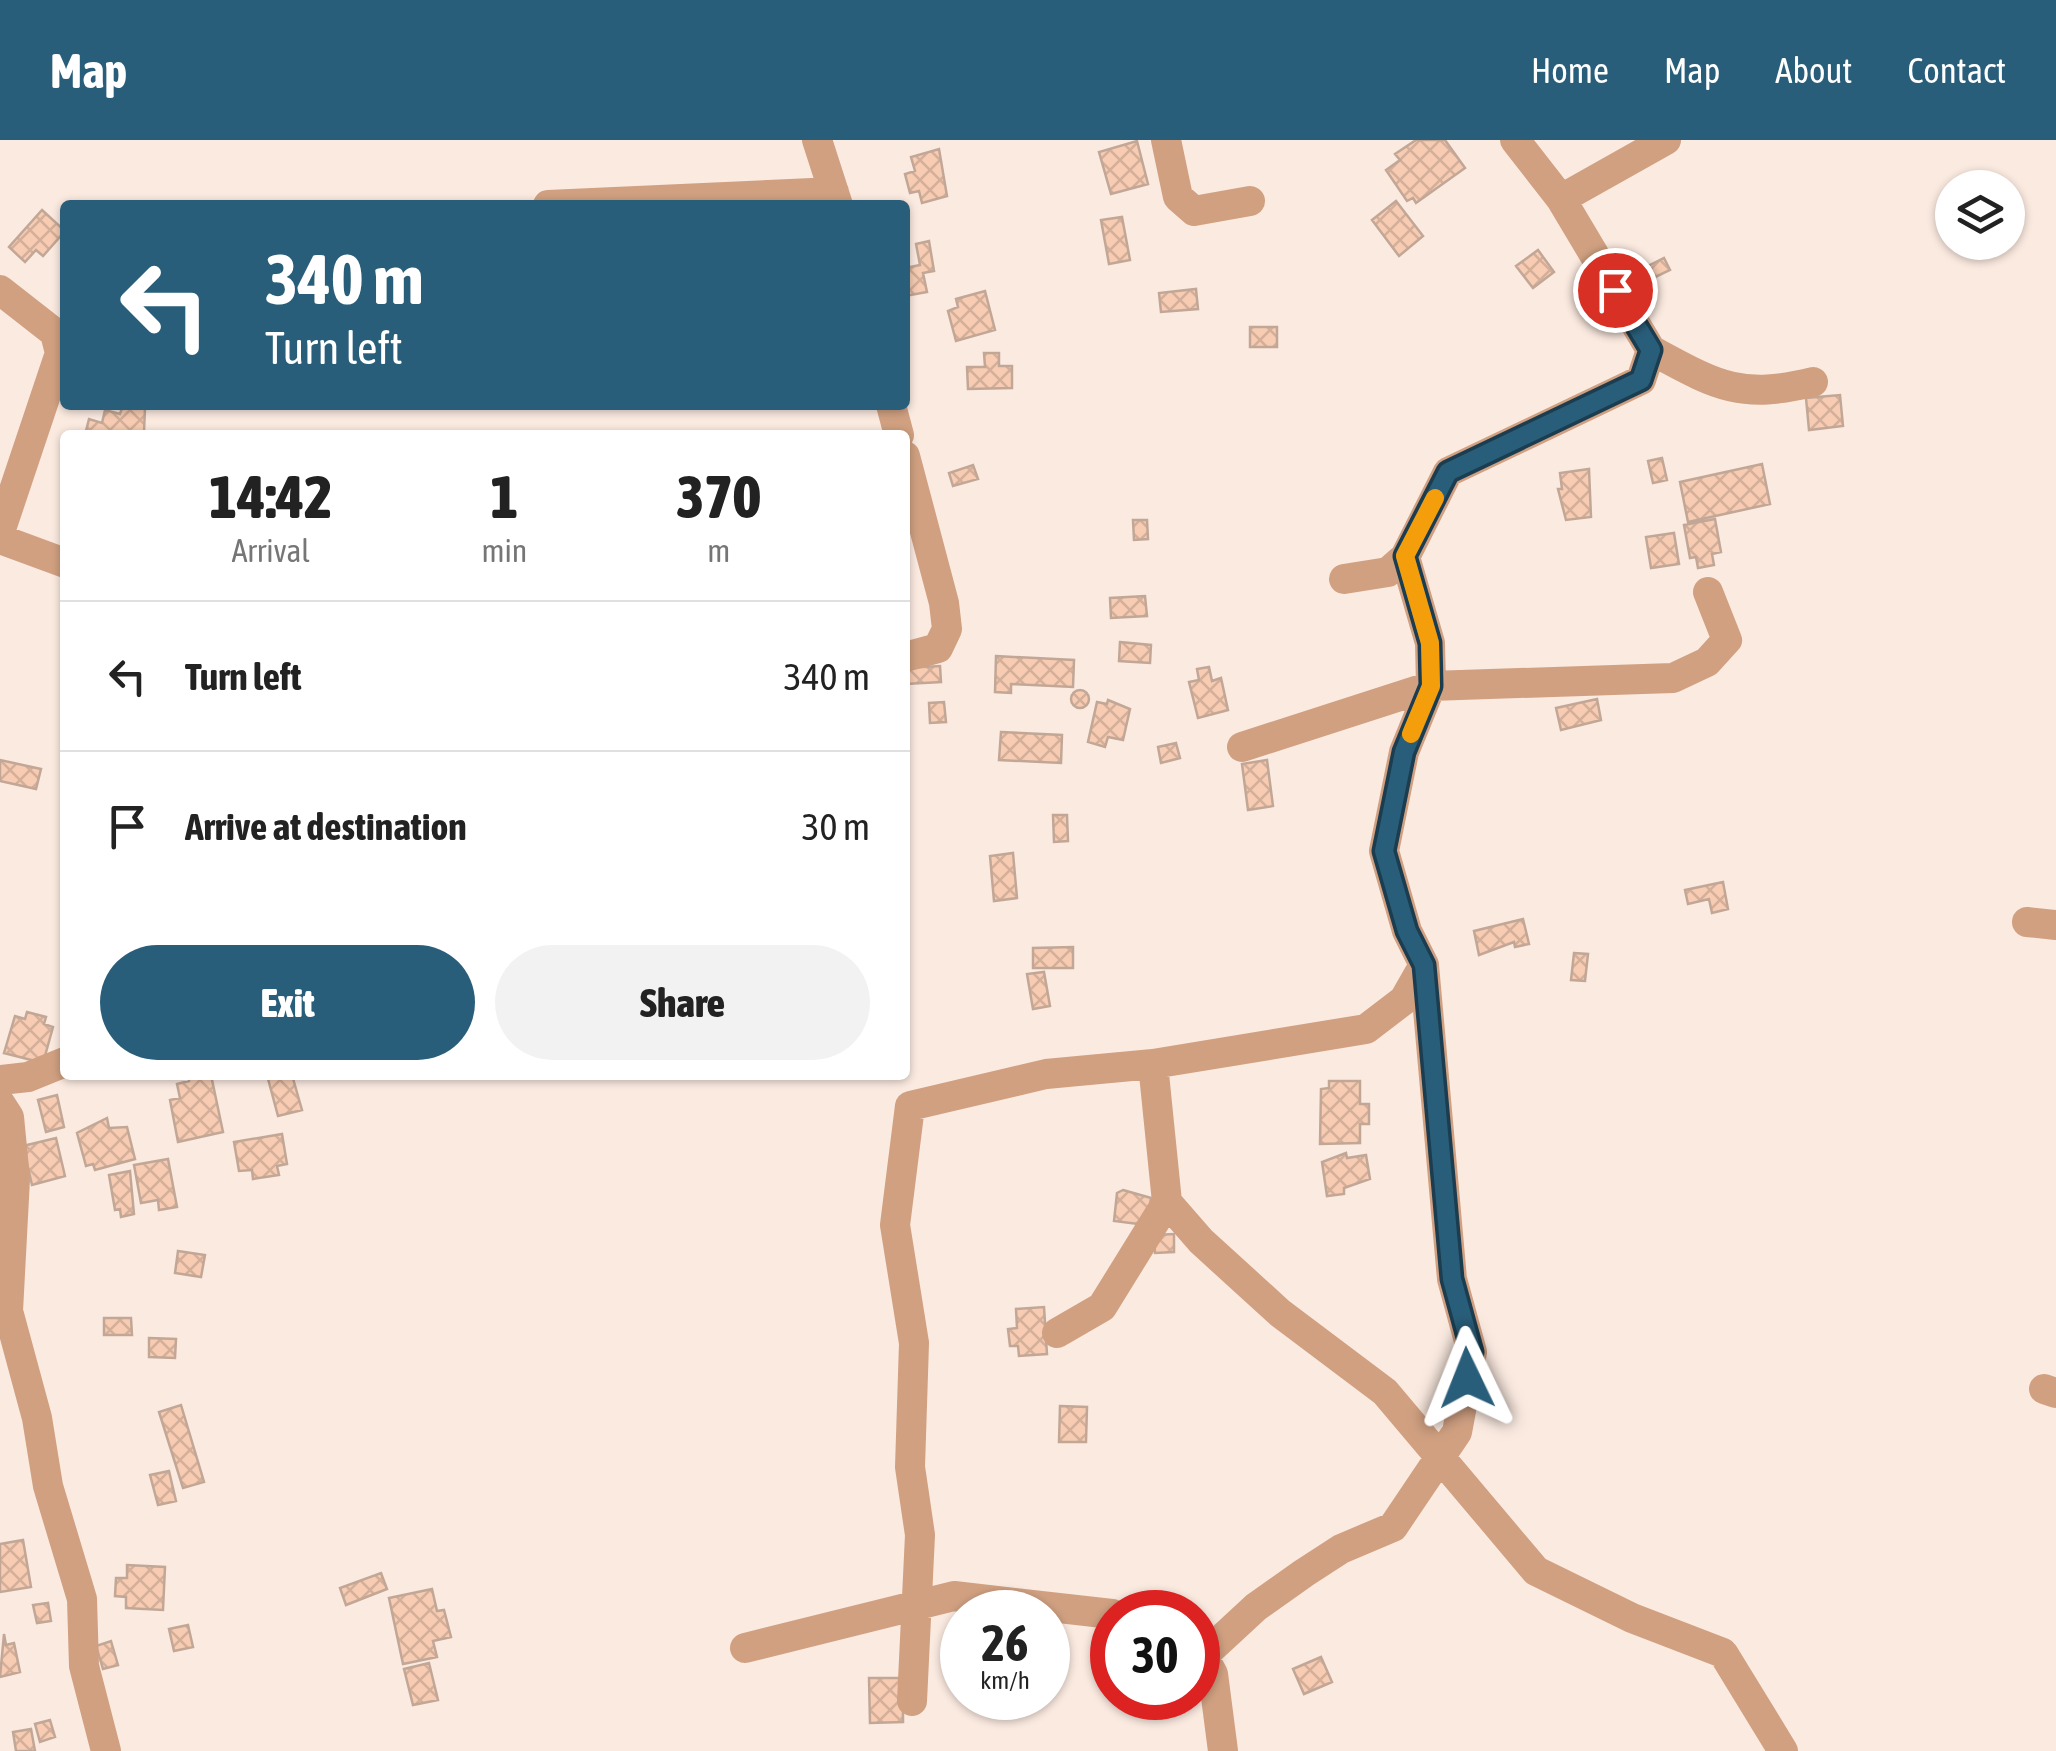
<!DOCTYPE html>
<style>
:root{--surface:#fff;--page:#f2f2f2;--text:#222;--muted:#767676;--line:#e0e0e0;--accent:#295e7a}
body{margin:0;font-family:"Asap Condensed",sans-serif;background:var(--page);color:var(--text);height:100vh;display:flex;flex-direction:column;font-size:38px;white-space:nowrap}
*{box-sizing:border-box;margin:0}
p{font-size:32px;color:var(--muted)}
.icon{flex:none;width:55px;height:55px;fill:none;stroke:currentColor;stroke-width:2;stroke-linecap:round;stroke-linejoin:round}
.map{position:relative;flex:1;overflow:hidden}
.details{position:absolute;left:60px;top:290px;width:850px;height:650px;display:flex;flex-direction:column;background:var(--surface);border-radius:10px;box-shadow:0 2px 8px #0004}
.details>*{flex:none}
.guide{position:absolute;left:60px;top:60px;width:850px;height:210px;border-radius:10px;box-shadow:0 2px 8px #0004;background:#295e7a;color:#fff;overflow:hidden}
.fabs{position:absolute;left:1935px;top:30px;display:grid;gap:20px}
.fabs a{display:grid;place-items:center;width:90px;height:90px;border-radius:50%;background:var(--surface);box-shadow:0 2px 8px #0004;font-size:50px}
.speed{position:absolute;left:940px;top:1450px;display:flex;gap:20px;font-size:50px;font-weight:700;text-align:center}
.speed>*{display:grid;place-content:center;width:130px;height:130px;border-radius:50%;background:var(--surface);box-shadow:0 2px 8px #0004;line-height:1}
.speed small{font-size:25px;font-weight:400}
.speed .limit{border:15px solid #d22;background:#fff;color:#111}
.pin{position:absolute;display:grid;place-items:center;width:85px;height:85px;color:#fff;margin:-42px;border:5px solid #fff;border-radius:50%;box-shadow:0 2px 10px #0007}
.me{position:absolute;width:110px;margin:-55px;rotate:358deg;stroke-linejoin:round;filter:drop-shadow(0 0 8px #0008)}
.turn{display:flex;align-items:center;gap:35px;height:210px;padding:0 40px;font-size:45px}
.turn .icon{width:130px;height:130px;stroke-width:2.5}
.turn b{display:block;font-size:70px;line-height:85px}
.eta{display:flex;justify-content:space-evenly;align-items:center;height:170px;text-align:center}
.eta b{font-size:60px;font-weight:800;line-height:70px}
.action{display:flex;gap:20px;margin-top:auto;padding:20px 40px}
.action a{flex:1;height:115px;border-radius:60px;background:var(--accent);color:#fff;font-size:40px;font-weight:800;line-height:115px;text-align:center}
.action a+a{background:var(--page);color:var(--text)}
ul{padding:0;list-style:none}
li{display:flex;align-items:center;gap:30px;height:150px;padding:0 40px;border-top:2px solid var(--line)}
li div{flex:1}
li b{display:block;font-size:38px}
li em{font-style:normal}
header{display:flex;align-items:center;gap:60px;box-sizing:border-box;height:140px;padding:0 50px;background:var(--accent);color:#fff}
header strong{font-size:48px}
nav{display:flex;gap:55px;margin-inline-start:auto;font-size:35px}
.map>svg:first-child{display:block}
</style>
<header>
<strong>Map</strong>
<nav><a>Home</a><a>Map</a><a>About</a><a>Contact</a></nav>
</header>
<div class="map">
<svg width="2056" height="1611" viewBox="0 0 2056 1611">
<defs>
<pattern id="building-cross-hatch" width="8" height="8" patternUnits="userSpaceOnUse" patternTransform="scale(2.5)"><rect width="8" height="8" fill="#f7ccb2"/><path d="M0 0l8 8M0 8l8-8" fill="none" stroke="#d4af99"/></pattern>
</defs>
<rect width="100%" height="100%" fill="#fbeae0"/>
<!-- building -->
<path fill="url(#building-cross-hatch)" stroke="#c2a797" stroke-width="2.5" d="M 1416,0 L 1445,0 L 1465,28 L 1416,63 L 1413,58 L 1407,61 L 1386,30 L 1400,20 L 1395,14 Z
M 1137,1 L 1148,44 L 1111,54 L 1099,12 Z
M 939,9 L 947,56 L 922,63 L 919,51 L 910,53 L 905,34 L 915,31 L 911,17 Z
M 1396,61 L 1423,96 L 1399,116 L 1372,80 Z
M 42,70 L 65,91 L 43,116 L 36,110 L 25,122 L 9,107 Z
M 1122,77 L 1130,120 L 1109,124 L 1101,80 Z
M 929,101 L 934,131 L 923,133 L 927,152 L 905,156 L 905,128 L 920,125 L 916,104 Z
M 1538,110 L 1554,132 L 1533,148 L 1516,126 Z
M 1664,118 L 1670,130 L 1645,142 L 1640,130 Z
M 1196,149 L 1198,169 L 1161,172 L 1159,153 Z
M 985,151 L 995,190 L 956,201 L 948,171 L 958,167 L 956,159 Z
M 1250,187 L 1277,187 L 1277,207 L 1250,207 Z
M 984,213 L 999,213 L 999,226 L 1012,226 L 1012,248 L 968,249 L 967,227 L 985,227 Z
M 1840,255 L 1843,286 L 1809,290 L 1806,258 Z
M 123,265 L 145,268 L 144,292 L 149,295 L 85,295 L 89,279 L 102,283 L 105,270 L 120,274 Z
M 1662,318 L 1667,340 L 1653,343 L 1648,321 Z
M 1762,324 L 1770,364 L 1688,382 L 1680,342 Z
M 973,325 L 978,339 L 953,346 L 949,333 Z
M 1589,329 L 1591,377 L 1566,380 L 1558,349 L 1562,349 L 1560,333 Z
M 1715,379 L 1721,412 L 1712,414 L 1714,425 L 1698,428 L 1696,417 L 1690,418 L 1684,385 Z
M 1133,380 L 1147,380 L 1148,399 L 1134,400 Z
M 1674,393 L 1679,424 L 1651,428 L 1646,397 Z
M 1145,456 L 1147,476 L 1111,478 L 1110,458 Z
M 1120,502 L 1151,505 L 1150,523 L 1119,521 Z
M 996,516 L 1074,520 L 1073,547 L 1011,544 L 1011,553 L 995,552 Z
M 940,526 L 941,542 L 906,544 L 905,528 Z
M 1209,527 L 1212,541 L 1221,538 L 1228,570 L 1198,578 L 1189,542 L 1199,540 L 1197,529 Z
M1071 559a9 9 0 1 1 18 0a9 9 0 1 1-18 0Z
M 1597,559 L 1601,580 L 1561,590 L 1556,568 Z
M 1108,560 L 1130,569 L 1123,600 L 1108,597 L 1105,607 L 1088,602 L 1097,562 L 1107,564 Z
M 944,562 L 946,582 L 930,583 L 929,563 Z
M 1001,592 L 1062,595 L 1061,623 L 999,620 Z
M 1176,603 L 1180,618 L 1161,623 L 1158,607 Z
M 0,620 L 41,629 L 36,649 L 0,641 Z
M 1267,620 L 1273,666 L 1248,670 L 1242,624 Z
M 1053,675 L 1067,675 L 1068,701 L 1054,702 Z
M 1013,713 L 1017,758 L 994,761 L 990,716 Z
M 1723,742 L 1728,769 L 1712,773 L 1709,759 L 1688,764 L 1685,750 Z
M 1523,779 L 1529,804 L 1515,807 L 1514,802 L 1479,815 L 1474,791 Z
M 1073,807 L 1073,828 L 1033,828 L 1033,808 Z
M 1574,813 L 1588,814 L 1585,841 L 1571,840 Z
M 1044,832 L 1050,866 L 1033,869 L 1027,834 Z
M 27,872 L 46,877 L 44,884 L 53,887 L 43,923 L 4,913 L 15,876 L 25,879 Z
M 211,935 L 223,992 L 178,1002 L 170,960 L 180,958 L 177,944 L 189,941 L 188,936 Z
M 267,935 L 292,935 L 302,970 L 278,976 Z
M 1329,941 L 1360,941 L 1360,964 L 1369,964 L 1369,984 L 1360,984 L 1360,1003 L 1320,1004 L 1321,949 L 1329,948 Z
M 57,955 L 64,987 L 46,992 L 38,960 Z
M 107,978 L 109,988 L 127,987 L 135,1019 L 95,1030 L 93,1024 L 86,1026 L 77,993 Z
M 282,994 L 287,1024 L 277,1026 L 279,1035 L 253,1039 L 252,1030 L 239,1031 L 234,1002 Z
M 56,998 L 65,1036 L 32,1045 L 23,1006 Z
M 1346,1013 L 1347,1018 L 1366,1015 L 1370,1039 L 1344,1048 L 1344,1054 L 1327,1056 L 1322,1022 Z
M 168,1019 L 177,1067 L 159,1070 L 158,1060 L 141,1063 L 134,1025 Z
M 130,1031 L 134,1074 L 121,1077 L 120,1069 L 115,1070 L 109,1035 Z
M 1123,1050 L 1151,1058 L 1147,1085 L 1114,1081 L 1117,1053 Z
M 1174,1094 L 1174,1112 L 1155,1113 L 1154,1095 Z
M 178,1111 L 205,1115 L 201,1137 L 175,1133 Z
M 1044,1167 L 1047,1214 L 1019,1216 L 1018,1206 L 1010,1206 L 1008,1189 L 1017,1188 L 1016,1169 Z
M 104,1178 L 131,1178 L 132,1195 L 104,1195 Z
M 149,1198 L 176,1199 L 175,1218 L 149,1217 Z
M 181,1265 L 204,1342 L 183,1348 L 159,1272 Z
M 1060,1266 L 1087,1267 L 1086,1302 L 1059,1302 Z
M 169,1331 L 176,1361 L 158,1365 L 150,1335 Z
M 23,1400 L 31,1447 L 0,1452 L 0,1404 Z
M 127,1425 L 165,1427 L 163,1470 L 126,1468 L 126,1457 L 115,1456 L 116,1438 L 127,1438 Z
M 381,1433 L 387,1449 L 346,1465 L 340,1448 Z
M 432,1449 L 437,1471 L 444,1470 L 451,1497 L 433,1501 L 437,1517 L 403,1524 L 389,1458 Z
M 48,1463 L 51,1481 L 37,1483 L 33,1465 Z
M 188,1485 L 193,1507 L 174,1511 L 169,1489 Z
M 4,1494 L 6,1505 L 14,1503 L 20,1532 L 0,1537 Z
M 111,1501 L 118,1525 L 103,1529 L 96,1506 Z
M 1321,1517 L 1332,1542 L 1304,1554 L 1293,1529 Z
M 429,1523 L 438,1560 L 413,1565 L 404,1529 Z
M 869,1538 L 903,1538 L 903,1582 L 870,1583 Z
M 50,1580 L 55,1597 L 40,1602 L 35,1584 Z
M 31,1589 L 35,1611 L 16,1611 L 13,1592 Z"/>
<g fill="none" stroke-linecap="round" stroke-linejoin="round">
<!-- minor -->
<path stroke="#d0a081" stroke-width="30" d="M 817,0 L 838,65
M 1166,0 L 1178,57 L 1194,71 L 1250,61
M 1561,59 L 1666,0
M 548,65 L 834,52
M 0,150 L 55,193 L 60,213 L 0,392
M 1651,210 C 1716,245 1739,260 1813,242
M 891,265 L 899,295
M 905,316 L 944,463 L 947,489 L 938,508 L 905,517
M 0,399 L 65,423
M 1344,439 L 1388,432 L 1405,417
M 1242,607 L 1431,546 L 1673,538 L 1707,522 L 1727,500 L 1708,452
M 2027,782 L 2056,785
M 1153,924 L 1167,1062 L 1201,1101 L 1280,1173 L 1385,1252 L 1536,1431 L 1632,1478 L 1723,1513 L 1783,1611
M 0,940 L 28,937 L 65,922
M 0,963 L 9,977 L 15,1039 L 8,1171 L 37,1278 L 48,1346 L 82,1459 L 84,1526 L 106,1611
M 1057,1193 L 1102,1167 L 1167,1062
M 2044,1249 L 2056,1253
M 1198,1507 L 1213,1534 L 1223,1611
M 745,1508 L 954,1456 L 1112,1474
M 1203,1516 L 1256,1467 L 1304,1433 L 1341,1409 L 1393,1387 L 1457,1292 L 1472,1212 L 1452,1139 L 1424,825 L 1407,791 L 1384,711 L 1404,612 L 1431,546 L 1430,503 L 1405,417 L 1448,332 L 1641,240 L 1651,210 L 1561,59 L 1515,0
M 912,1561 L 920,1395 L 910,1327 L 914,1203 L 895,1085 L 910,966 L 1046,934 L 1153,924 L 1366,889 L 1404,860 L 1424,825"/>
</g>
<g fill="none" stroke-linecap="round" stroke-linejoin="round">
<defs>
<path id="route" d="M 1467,1238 L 1472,1212 L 1452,1139 L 1424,825 L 1407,791 L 1384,711 L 1404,612 L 1431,546 L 1430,503 L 1405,416 L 1448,332 L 1641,240 L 1651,210 L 1615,150"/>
</defs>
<!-- route casing -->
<use href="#route" stroke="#1b3d4f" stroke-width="25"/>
<!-- route -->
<use href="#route" stroke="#295e7a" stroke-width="18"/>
<!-- slow -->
<path stroke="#f59e0b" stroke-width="18" d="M 1411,594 L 1431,546 L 1430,503 L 1405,416 L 1435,358"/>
</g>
</svg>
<div class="fabs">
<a><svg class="icon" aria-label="layers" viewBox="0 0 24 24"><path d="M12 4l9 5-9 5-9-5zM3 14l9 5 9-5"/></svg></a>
</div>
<div class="speed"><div>26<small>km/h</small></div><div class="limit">30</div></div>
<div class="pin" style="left:1615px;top:150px;background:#d93025"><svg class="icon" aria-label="arrive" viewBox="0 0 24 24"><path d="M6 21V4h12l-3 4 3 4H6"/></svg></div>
<svg class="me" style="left:1467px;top:1238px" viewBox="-20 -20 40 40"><path d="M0-17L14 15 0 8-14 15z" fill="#295e7a" stroke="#fff" stroke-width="4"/></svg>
<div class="guide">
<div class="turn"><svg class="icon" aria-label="left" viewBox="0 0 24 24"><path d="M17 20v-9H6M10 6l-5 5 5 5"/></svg><div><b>340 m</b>Turn left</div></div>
</div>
<section class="details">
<div class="eta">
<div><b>14:42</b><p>Arrival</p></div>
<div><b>1</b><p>min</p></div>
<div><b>370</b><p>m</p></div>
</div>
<ul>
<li><svg class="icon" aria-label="left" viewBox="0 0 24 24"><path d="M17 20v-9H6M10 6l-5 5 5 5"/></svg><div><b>Turn left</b></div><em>340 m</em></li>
<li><svg class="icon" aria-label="arrive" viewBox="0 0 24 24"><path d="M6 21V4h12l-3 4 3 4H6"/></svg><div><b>Arrive at destination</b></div><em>30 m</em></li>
</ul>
<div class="action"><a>Exit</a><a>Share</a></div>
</section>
</div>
